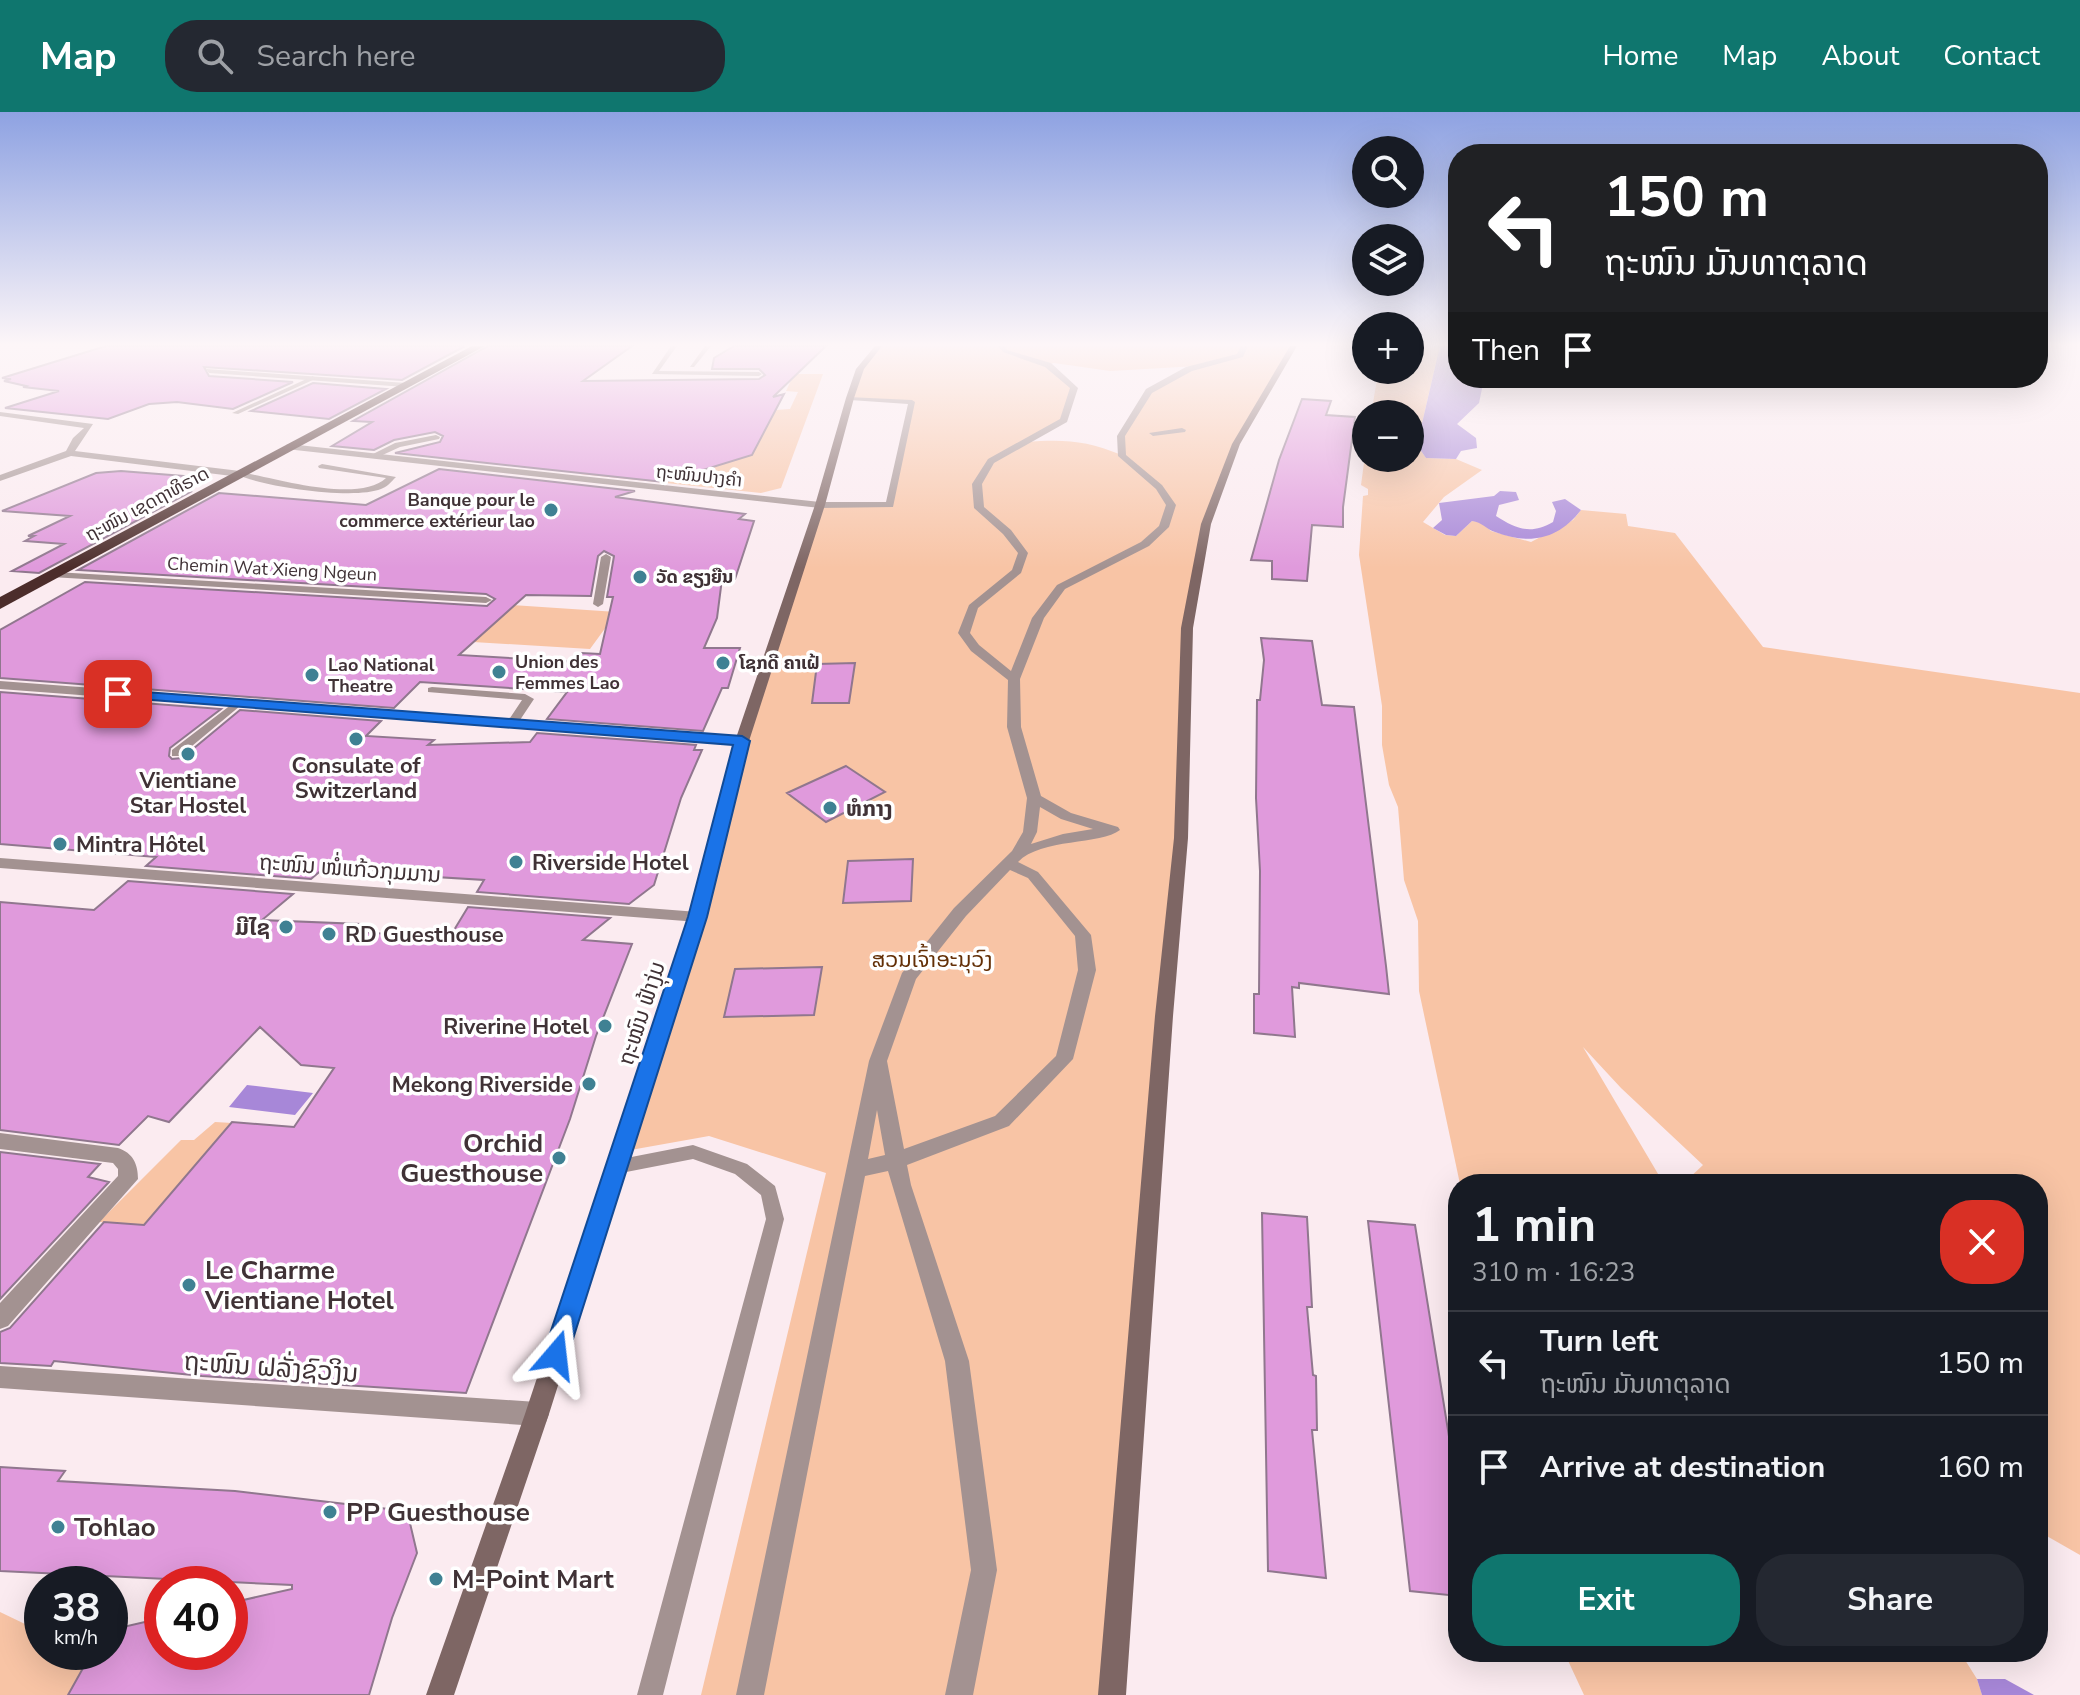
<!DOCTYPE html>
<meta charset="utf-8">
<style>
:root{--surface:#171b24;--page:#242831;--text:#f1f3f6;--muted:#9ea1a6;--line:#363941;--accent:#0f766e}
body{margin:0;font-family:"Nunito Sans","Noto Sans Lao",sans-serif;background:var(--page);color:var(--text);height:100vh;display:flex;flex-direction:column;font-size:30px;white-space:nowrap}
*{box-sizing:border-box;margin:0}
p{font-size:26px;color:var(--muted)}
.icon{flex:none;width:44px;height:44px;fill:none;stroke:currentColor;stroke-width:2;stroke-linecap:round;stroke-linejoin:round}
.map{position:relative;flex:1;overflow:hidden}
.drawer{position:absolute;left:1448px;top:1062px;width:600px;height:488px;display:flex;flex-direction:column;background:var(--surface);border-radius:32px;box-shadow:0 8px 32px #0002}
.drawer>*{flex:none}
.banner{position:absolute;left:1448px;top:32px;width:600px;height:244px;border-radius:32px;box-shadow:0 8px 32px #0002;background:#202124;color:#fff;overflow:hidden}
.tools{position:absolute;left:1352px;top:24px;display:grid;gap:16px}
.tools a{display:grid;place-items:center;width:72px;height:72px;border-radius:50%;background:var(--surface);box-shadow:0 8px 32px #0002;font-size:40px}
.speed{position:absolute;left:24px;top:1454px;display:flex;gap:16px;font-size:40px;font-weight:700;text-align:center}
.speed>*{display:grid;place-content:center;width:104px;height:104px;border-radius:50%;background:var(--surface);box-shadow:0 8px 32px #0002;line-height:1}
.speed small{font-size:20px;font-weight:400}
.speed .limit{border:12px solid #d22;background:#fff;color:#111}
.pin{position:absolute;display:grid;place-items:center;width:68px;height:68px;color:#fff;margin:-34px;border-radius:16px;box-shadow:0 4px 12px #0006}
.me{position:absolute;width:88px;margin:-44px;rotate:17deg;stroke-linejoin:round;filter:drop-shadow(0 0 6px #0008)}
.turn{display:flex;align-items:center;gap:28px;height:168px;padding:0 24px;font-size:36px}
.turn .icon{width:104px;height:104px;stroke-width:2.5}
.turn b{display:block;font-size:56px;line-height:68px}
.then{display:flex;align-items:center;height:76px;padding:0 24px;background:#0003;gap:16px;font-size:30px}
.round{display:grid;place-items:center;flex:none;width:84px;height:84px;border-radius:32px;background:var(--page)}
.overview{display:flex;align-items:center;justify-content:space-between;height:136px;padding:0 24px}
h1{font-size:48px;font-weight:700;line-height:60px}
.action{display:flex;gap:16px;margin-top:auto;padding:16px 24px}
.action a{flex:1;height:92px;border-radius:32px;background:var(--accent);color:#fff;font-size:32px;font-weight:700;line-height:92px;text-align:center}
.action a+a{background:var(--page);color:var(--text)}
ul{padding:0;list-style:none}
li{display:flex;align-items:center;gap:24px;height:104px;padding:0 24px;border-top:2px solid var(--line)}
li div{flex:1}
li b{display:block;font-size:30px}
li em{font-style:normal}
header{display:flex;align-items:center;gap:48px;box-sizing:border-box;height:112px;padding:0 40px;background:var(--accent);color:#fff}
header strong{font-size:38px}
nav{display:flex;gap:44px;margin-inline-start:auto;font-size:28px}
.search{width:560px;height:72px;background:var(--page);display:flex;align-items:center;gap:20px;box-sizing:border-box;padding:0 28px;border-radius:32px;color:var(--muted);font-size:30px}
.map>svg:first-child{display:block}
</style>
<header>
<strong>Map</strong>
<div class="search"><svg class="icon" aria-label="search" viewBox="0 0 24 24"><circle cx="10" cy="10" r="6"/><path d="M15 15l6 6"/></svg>Search here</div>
<nav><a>Home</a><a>Map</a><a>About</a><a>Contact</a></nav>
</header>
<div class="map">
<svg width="2080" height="1583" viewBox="0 0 2080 1583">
<rect width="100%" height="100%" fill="#fbebf0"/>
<!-- green -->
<path fill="#f8c4a5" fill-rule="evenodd" d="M 879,234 L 1294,234 L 1236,332 L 1206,412 L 1187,516 L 1181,726 L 1115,1583 L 701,1583 L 826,1061 L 709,1024 L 625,1039 L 742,629 L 820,393 L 890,393 L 912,290 L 850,286 L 860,257 ZM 1054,251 L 1110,259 L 1198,254 L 1149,279 L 1121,324 L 1122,343 C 1085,328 1064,327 1025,330 L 1064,308 L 1074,276 L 1049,252 Z
M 1410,234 L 1440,234 L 1417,333 L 1426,346 L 1456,347 L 1482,358 L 1444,385 L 1423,410 L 1445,423 L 1456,424 L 1472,409 L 1481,410 L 1491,419 L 1531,430 L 1573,408 L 1581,398 L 1626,402 L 1628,414 L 1675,421 L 1763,535 L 2080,581 L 2080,1443 L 2038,1419 L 2038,1072 L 1689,1072 L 1686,1069 L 1703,1053 L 1621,976 L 1583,935 L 1664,1072 L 1460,1072 L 1419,879 L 1418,809 L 1404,768 L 1398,695 L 1389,673 L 1382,633 L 1382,594 L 1359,443 L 1363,384 L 1368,383 L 1368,377 L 1361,373 L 1366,336 L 1366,346 L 1410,346 L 1410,302 L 1371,302 L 1377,268 L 1383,258 L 1410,258 Z
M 794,262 L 823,262 L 781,376 L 761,381 L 580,362 L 776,298 L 790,297 L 798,280 L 786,279 Z
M 495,492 L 617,500 L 590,537 L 473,530 Z
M 215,1010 L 250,1012 L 219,1026 L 144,1113 L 99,1110 L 181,1028 L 194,1028 Z
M 0,1500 L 25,1512 L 42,1511 L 42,1540 L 92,1540 L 69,1583 L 0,1583 Z
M 1564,1540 L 1960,1540 L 1977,1567 L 1982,1583 L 1584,1583 Z"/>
<!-- water -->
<path fill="#a787d8" d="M 1440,234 L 1458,234 L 1458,266 L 1490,266 L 1483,272 L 1479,291 L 1457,312 L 1476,326 L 1477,336 L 1461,339 L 1456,347 L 1426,346 L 1417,333 Z
M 1500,379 L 1516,380 L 1519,388 L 1499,393 L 1496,404 C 1516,417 1531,423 1553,410 L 1556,399 L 1552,390 L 1565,387 L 1581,398 C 1558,428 1529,433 1495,420 C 1486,417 1482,410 1472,409 L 1456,424 L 1446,423 L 1433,416 L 1442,408 L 1439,391 L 1494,384 Z
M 247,973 L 313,981 L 295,1003 L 229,995 Z
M 1977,1567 L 2005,1567 L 2034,1583 L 1982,1583 Z"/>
<!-- building -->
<path fill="#e09adc" stroke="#90778e" stroke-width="2" fill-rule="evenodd" d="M 106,234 L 465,234 L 402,268 L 204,255 L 209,264 L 293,270 L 233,297 L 177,290 L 149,292 L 108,307 L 5,296 L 59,279 L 23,275 L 26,274 L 4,269 L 11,267 L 2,266 Z
M 488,234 L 632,234 L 583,269 L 759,267 L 765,263 L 759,257 L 712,257 L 714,246 L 734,234 L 826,234 L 773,285 L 784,282 L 752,343 L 664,370 L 395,341 L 440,330 L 443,324 L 435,320 L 394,328 L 374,338 L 332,334 L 372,310 L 353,309 Z
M 313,271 L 386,277 L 329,307 L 251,299 Z
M 1302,287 L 1331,289 L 1326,303 L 1355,305 L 1343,395 L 1343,415 L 1312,413 L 1307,469 L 1272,467 L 1272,449 L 1251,448 L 1279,348 Z
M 439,357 L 635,379 L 615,385 L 745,402 L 739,407 L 754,409 L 735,467 L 722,467 L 717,506 L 704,536 L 740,536 L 728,576 L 722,576 L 703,619 L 547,607 L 567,580 L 420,570 L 394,596 L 0,566 L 0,518 L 85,470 L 487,494 L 495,487 L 486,482 L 78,458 L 219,381 L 366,393 ZM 604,439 L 614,444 L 607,485 L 613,485 L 600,542 L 581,541 L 574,550 L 459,543 L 526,483 L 591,484 L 598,444 Z
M 121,359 L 209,366 L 184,379 L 192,379 L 39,461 L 12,459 L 64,432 L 25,429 L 34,424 L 28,424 L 70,404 L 2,399 L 96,361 Z
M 1261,526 L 1312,529 L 1322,593 L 1354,595 L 1386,854 L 1389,882 L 1299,871 L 1299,876 L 1292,875 L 1295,925 L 1254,921 L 1254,882 L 1259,882 L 1260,759 L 1256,686 L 1257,588 L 1260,588 L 1264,548 Z
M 855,551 L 849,591 L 812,591 L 817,552 Z
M 0,580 L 221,597 L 170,636 L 169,644 L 172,647 L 182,646 L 240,598 L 381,609 L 366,624 L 434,628 L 428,633 L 530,630 L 537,621 L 696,633 L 694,638 L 702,638 L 681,686 L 654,773 L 629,792 L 477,780 L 484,768 L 387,762 L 388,760 L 324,756 L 311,767 L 146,754 L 156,745 L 0,732 Z
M 846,654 L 885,680 L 826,710 L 787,681 Z
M 913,747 L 911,789 L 843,791 L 848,749 Z
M 128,769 L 293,782 L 262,808 L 360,812 L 354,819 L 448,828 L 468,795 L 610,806 L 583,828 L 632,832 L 596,924 L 570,1007 L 466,1281 L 202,1264 L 54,1249 L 51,1254 L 0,1251 L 0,1220 L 10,1216 L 104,1110 L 144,1113 L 232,1010 L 294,1015 L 334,956 L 301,953 L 260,915 L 169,1010 L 148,1004 L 119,1033 L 0,1018 L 0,790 L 94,798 Z
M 822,855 L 814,903 L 724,905 L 735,857 Z
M 0,1040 L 100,1052 L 88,1065 L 109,1070 L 0,1187 Z
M 1262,1101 L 1307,1105 L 1312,1195 L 1307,1195 L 1313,1263 L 1316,1264 L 1317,1318 L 1312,1318 L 1326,1466 L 1268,1459 Z
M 1368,1109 L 1415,1113 L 1452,1343 L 1458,1401 L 1458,1484 L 1410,1479 Z
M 0,1355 L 65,1359 L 58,1369 L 235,1379 L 397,1398 L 409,1407 L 417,1441 L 392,1506 L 369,1583 L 68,1583 L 92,1540 L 110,1540 L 110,1518 L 162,1506 L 162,1540 L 230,1540 L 230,1491 L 292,1477 L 292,1473 L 0,1459 Z"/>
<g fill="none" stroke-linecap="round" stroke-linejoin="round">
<!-- lane -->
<path fill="#a39291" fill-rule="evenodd" d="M 671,234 L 677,234 L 659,259 L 759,260 L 762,262 L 759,264 L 652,262 Z
M 705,234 L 711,234 L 694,255 L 690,255 Z
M 313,264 L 315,267 L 238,302 L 232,301 Z
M 848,285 L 912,288 L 915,290 L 893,395 L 820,396 L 816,393 L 820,390 L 886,390 L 908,292 L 850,288 Z
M 436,323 L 440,325 L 439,327 L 400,335 L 376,346 L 369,344 L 395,331 Z
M 322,352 L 396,365 C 391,370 387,375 381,377 C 354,388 262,375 236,362 L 240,360 C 275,366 358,392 386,366 L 319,356 L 318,354 Z
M 606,442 L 611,445 L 603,492 L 598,495 L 593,492 L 601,445 Z
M 432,575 L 525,582 L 534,587 L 516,614 L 512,615 L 506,612 L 522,588 L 428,580 L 428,576 Z
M 236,589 L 242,592 L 240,594 L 180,644 L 172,644 L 172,638 Z
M 693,1033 L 747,1052 L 775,1074 L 784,1107 L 663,1583 L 637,1583 L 766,1107 L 761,1083 L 735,1062 L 693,1047 L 616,1062 L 610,1060 L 607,1055 L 610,1050 L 616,1048 Z"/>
<!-- street -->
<path fill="#a39291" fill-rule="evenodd" d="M 998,234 L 1005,234 L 1007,238 L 1051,251 L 1078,276 L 1067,310 L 994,351 L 982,372 L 984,395 L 1011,418 L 1028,441 L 1021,461 L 978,496 L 970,521 L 979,533 L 1011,559 L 1032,506 L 1057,473 L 1141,430 L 1159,414 L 1166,393 L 1156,377 L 1118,344 L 1117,324 L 1146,277 L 1186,255 L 1237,242 L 1241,234 L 1248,234 L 1243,245 L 1192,259 L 1152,281 L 1125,324 L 1126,343 L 1162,373 L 1176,393 L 1169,415 L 1149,434 L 1065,477 L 1044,506 L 1020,567 L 1021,615 L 1041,684 L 1071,701 L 1118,715 L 1120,718 C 1101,733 1041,726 1018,750 L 1038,760 L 1091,823 L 1096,858 L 1073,947 L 1009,1014 L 907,1053 L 911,1073 L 969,1249 L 997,1458 L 973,1583 L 945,1583 L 971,1458 L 945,1249 L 888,1059 L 865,1064 L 764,1583 L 736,1583 L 869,949 L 902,861 L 954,796 L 1012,739 L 1023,720 L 1027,686 L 1007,615 L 1008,568 L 971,539 L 958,521 L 969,493 L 1012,458 L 1018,441 L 1003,422 L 974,396 L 972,372 L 988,347 L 1060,307 L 1070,276 L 1045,255 L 1003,240 ZM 1040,695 L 1061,707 L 1093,717 L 1063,722 L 1031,732 L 1037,720 ZM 1010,758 L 1028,766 L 1075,824 L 1078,858 L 1056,944 L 995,1004 L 904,1037 L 887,949 L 916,867 L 966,804 ZM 877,998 L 885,1043 L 868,1047 Z
M 206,257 L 406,271 L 410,273 L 406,275 L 209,261 Z
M 0,300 L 93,312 L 75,339 L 240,359 L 245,362 L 240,365 L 71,344 L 0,369 L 0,363 L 66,339 L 73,326 L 84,316 L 0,304 Z
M 1182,316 L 1186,318 L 1185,320 L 1153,324 L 1149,321 Z
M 289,332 L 820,390 L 825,393 L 820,396 L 286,337 L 286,333 Z
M 55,460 L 486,485 L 492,488 L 486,491 L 51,465 L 50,463 Z
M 0,569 L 742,625 L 749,629 L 742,633 L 0,577 Z
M 0,746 L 698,800 L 706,805 L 698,810 L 0,756 Z
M 0,1021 L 118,1036 C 133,1041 138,1052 138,1067 L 8,1214 L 0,1217 L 0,1191 L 118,1064 L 118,1057 L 113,1051 L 0,1037 Z
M 0,1254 L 537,1290 L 546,1294 L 549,1302 L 546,1310 L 537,1314 L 0,1276 Z"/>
<!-- secondary -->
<path fill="#7e6664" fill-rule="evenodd" d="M 875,234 L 882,234 L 864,257 L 854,286 L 825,393 L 749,629 L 706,805 L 549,1302 L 454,1583 L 426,1583 L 525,1302 L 690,805 L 735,629 L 815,393 L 846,286 L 856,257 Z
M 1290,234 L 1297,234 L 1240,332 L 1211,412 L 1193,516 L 1188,726 L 1173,904 L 1126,1583 L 1098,1583 L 1155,904 L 1174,726 L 1181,516 L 1201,412 L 1232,332 Z"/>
<!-- highway -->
<path fill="#4c2d2b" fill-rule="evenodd" d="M 472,234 L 485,234 L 0,497 L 0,485 Z"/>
</g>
<!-- sky -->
<linearGradient id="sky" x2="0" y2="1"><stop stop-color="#8ea2e2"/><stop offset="0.51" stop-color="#fdf6f8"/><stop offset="1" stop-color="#fdf6f8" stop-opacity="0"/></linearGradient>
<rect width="2080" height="456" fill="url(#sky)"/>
<!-- route -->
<path fill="#1a73e8" stroke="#114b97" stroke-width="2" d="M 118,578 L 742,624 L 750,629 L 707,805 L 565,1252 L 556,1256 L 547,1252 L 543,1243 L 688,805 L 733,633 L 113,585 L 111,582 Z"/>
<!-- markers -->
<g fill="#3f8193" stroke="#fff" stroke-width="3">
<circle cx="551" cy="398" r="8"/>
<circle cx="640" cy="465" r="8"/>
<circle cx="723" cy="551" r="8"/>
<circle cx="499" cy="560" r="8"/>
<circle cx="312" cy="563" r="8"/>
<circle cx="356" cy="627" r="8"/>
<circle cx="188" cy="642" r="8"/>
<circle cx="830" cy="696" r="8"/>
<circle cx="60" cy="732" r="8"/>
<circle cx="516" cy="750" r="8"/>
<circle cx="286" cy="815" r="8"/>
<circle cx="329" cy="822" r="8"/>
<circle cx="605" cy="914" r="8"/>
<circle cx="589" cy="972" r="8"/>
<circle cx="559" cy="1046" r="8"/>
<circle cx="189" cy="1173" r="8"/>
<circle cx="330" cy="1400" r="8"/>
<circle cx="58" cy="1415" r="8"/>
<circle cx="436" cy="1467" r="8"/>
</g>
<g text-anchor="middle" stroke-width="7" stroke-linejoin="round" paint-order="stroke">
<!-- far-street labels -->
<g font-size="18" fill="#403236" stroke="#fff">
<text transform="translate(699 364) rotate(6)" y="6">ຖະໜົນປາງຄໍາ</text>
<text transform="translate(147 392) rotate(-28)" y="6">ຖະໜົນ ເຊດຖາທິຣາດ</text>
<text transform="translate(272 457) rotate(3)" y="6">Chemin Wat Xieng Ngeun</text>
</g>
<!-- far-poi labels -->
<g font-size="18" font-weight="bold" fill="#403236" stroke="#fff" text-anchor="start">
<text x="535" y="394" text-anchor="end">Banque pour le<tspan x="535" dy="21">commerce extérieur lao</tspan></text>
<text x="656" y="471">ວັດ ຂຽງຍືນ</text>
<text x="515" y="556">Union des<tspan x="515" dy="21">Femmes Lao</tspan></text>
<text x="739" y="557">ໂຊກດີ ຄາເຝ້</text>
<text x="328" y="559">Lao National<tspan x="328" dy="21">Theatre</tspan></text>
</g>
<!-- poi labels -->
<g font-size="22" font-weight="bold" fill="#403236" stroke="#fff" text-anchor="start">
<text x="356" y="661" text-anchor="middle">Consulate of<tspan x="356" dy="25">Switzerland</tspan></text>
<text x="188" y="676" text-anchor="middle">Vientiane<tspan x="188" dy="25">Star Hostel</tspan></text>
<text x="846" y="704">ຫໍກາງ</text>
<text x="76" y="740">Mintra Hôtel</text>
<text x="532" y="758">Riverside Hotel</text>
<text x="270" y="823" text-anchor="end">ມີໄຊ</text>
<text x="345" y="830">RD Guesthouse</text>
<text x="589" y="922" text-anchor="end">Riverine Hotel</text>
<text x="573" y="980" text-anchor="end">Mekong Riverside</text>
</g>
<!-- street labels -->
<g font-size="22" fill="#403236" stroke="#fff">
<text transform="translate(350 756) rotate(4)" y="8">ຖະໜົນ ໜໍ່ແກ້ວກຸມມານ</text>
<text transform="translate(641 901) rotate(-72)" y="8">ຖະໝົນ ຟ້າງຸ່ມ</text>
</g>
<!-- park labels -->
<g font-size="22" fill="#632f06" stroke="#fff">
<text x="932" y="855">ສວນເຈົ້າອະນຸວົງ</text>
</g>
<!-- near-poi labels -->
<g font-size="26" font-weight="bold" fill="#403236" stroke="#fff" text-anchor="start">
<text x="543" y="1040" text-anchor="end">Orchid<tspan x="543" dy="30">Guesthouse</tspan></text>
<text x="205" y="1167">Le Charme<tspan x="205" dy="30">Vientiane Hotel</tspan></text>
<text x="346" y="1409">PP Guesthouse</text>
<text x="74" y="1424">Tohlao</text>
<text x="452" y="1476">M-Point Mart</text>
</g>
<!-- near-street labels -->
<g font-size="26" fill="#403236" stroke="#fff">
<text transform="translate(271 1255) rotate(4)" y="9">ຖະໜົນ ຝລັ່ງຊົວງິນ</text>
</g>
</g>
</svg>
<div class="tools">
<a><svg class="icon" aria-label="search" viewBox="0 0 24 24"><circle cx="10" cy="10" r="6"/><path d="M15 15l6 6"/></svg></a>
<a><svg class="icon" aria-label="layers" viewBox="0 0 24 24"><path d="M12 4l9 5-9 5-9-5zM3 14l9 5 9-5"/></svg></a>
<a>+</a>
<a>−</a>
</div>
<div class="speed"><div>38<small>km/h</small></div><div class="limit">40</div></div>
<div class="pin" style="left:118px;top:582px;background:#d93025"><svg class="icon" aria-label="arrive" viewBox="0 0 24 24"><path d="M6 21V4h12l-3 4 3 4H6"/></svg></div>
<svg class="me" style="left:556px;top:1243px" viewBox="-20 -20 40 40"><path d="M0-17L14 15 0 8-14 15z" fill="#1a73e8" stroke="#fff" stroke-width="4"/></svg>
<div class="banner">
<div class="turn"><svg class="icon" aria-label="left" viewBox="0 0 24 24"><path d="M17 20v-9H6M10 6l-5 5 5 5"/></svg><div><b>150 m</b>ຖະໜົນ ມັນທາຕຸລາດ</div></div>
<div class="then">Then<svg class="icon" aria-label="arrive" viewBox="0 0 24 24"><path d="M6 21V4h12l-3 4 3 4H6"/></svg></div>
</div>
<section class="drawer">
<div class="overview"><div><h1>1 min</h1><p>310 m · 16:23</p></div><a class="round" style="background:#d93025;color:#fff"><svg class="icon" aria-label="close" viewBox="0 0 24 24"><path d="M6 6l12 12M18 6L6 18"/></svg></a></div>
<ul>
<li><svg class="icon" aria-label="left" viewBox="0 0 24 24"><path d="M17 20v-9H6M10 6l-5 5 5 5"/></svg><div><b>Turn left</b><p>ຖະໜົນ ມັນທາຕຸລາດ</p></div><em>150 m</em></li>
<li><svg class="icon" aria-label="arrive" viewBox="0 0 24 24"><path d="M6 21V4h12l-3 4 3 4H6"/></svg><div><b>Arrive at destination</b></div><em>160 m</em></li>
</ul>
<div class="action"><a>Exit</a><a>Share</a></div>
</section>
</div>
